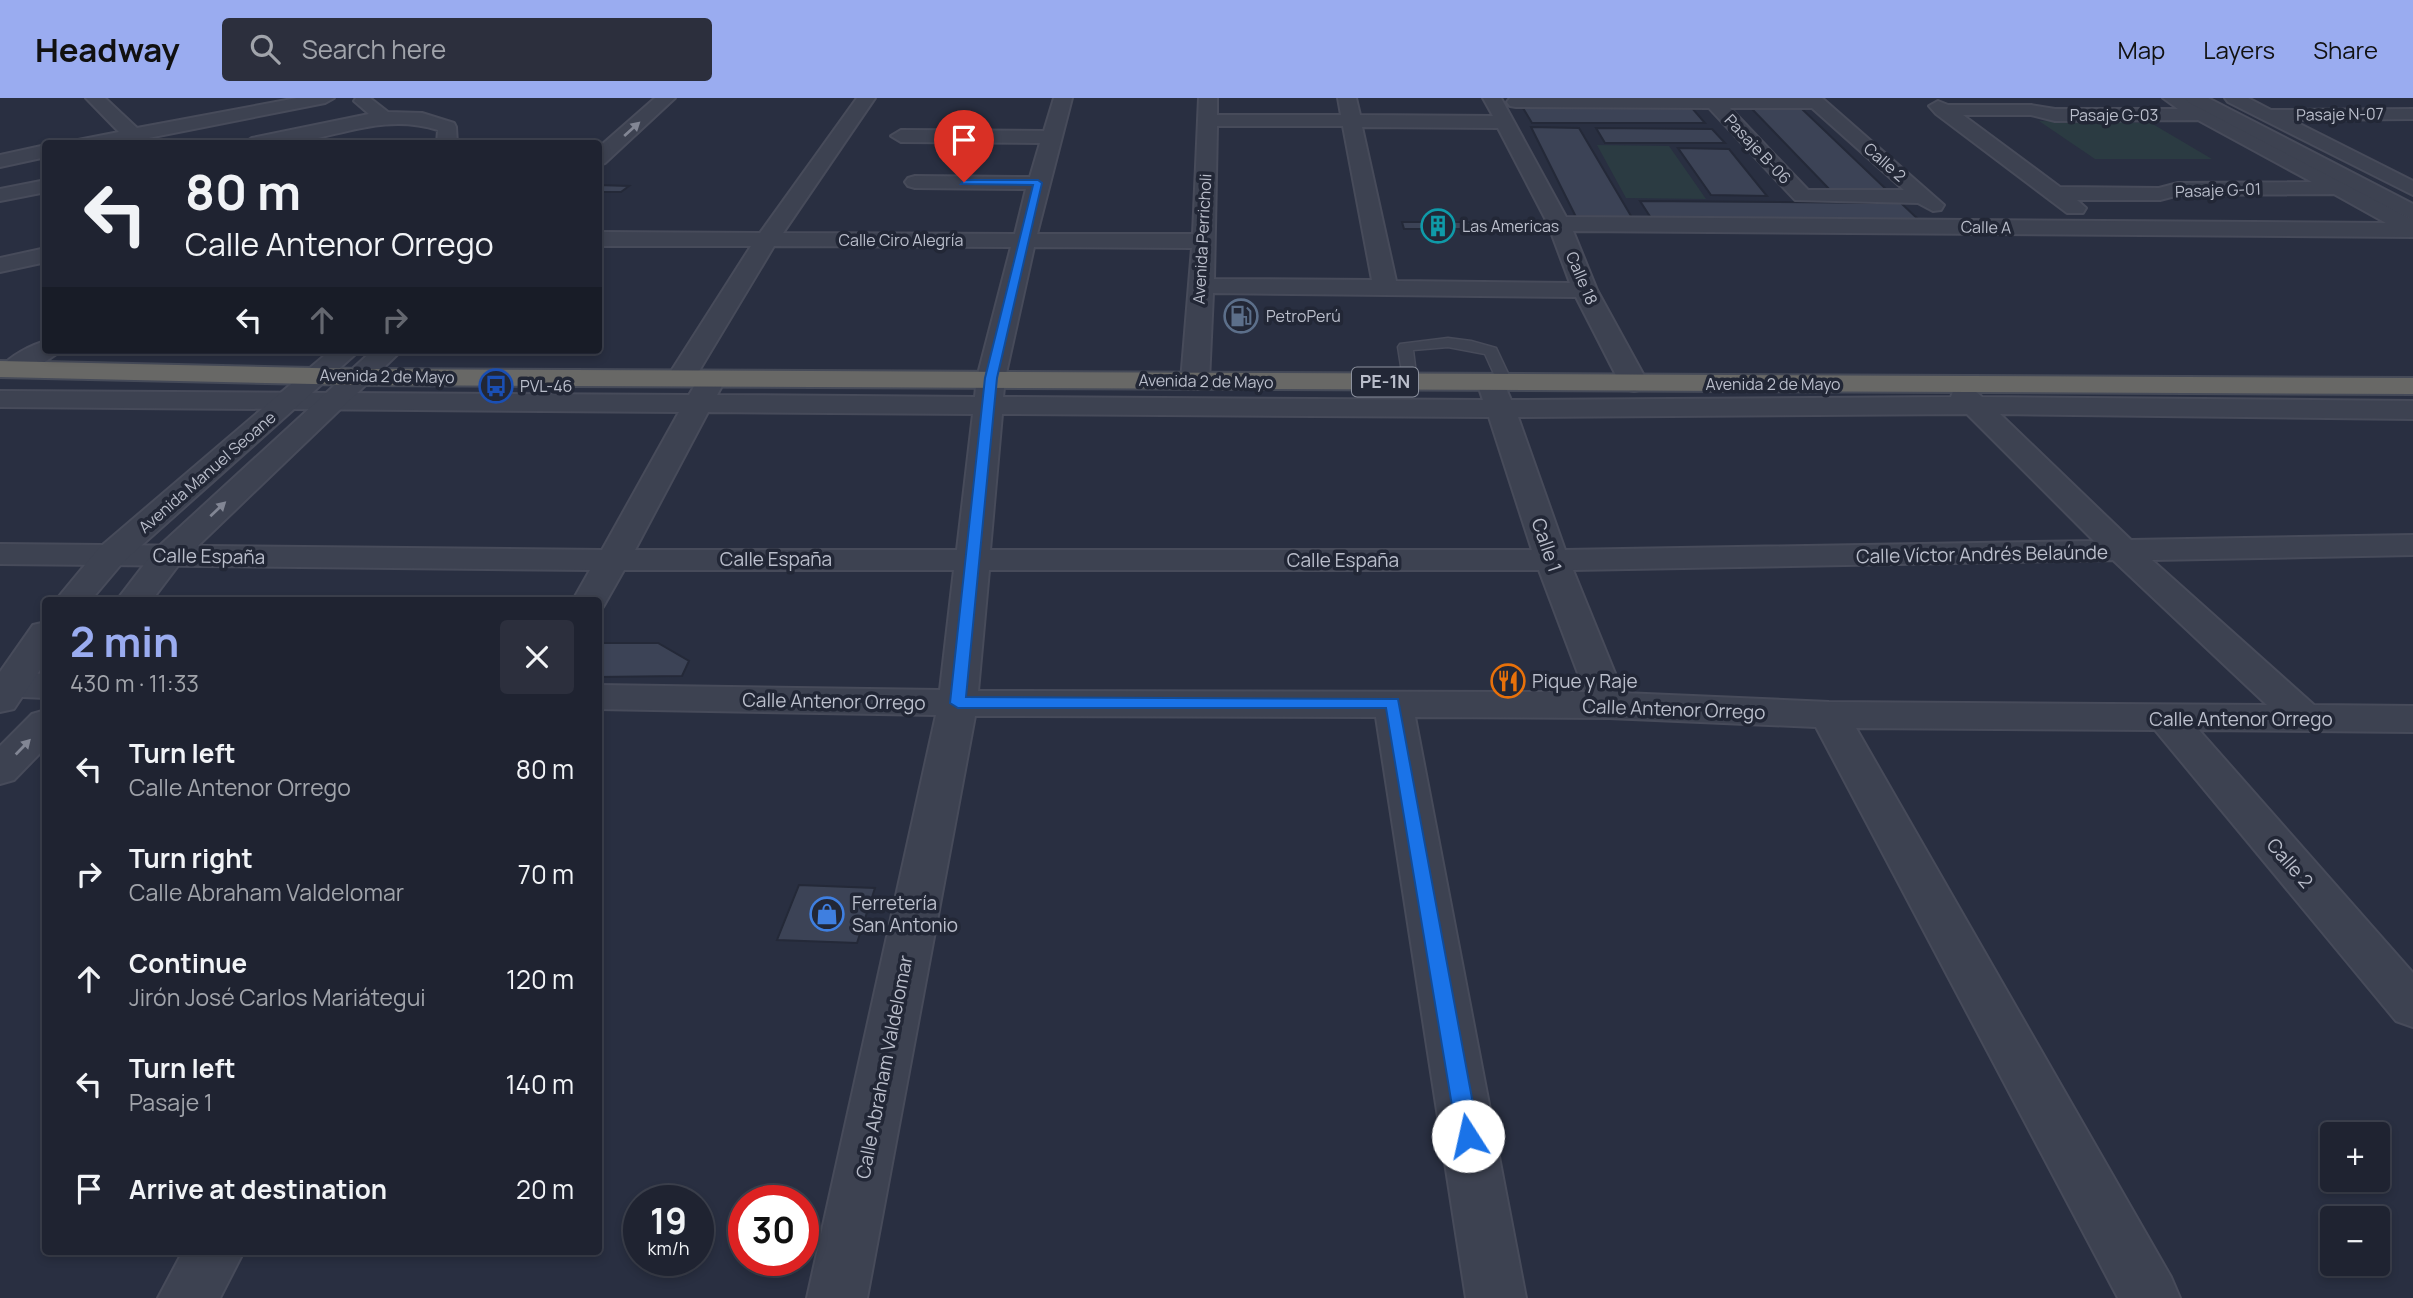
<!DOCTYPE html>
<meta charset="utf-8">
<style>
:root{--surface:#1f2331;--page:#2c2f3d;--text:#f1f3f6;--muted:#a1a4ab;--line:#3c404d;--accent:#9aacf0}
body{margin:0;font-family:Manrope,sans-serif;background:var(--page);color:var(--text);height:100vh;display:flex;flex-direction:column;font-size:26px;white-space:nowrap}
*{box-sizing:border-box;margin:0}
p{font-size:23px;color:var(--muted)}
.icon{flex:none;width:38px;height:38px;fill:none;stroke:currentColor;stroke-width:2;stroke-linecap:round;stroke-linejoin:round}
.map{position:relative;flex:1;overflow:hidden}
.panel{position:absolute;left:42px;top:499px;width:560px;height:658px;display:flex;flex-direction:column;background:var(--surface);border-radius:7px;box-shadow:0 4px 10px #0003,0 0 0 2px var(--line)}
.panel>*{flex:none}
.guide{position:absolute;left:42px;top:42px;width:560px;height:214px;border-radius:7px;box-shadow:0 4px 10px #0003,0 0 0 2px var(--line);background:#1f2331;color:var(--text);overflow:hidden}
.buttons{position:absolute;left:2320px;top:1024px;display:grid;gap:14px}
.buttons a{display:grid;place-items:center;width:70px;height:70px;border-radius:7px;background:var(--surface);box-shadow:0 4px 10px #0003,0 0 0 2px var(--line);font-size:35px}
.speed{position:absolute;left:623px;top:1087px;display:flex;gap:14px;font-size:35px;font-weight:700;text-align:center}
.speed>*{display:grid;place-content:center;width:91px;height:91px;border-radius:50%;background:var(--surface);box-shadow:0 4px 10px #0003,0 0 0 2px var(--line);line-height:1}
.speed small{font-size:18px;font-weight:400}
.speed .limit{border:10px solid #d22;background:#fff;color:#111}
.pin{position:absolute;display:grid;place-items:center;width:60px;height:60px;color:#fff;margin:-72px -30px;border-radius:50% 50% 50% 0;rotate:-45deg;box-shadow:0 0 7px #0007}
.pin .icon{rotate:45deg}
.me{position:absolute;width:77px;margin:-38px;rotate:350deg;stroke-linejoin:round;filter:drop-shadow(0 0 5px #0008)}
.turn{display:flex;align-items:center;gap:24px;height:147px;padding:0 28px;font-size:32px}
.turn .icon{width:91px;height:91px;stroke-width:2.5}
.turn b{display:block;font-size:49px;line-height:60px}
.lanes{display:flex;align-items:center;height:66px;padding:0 28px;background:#0003;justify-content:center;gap:35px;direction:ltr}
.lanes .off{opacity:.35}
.round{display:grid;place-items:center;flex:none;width:74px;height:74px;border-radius:7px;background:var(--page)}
.overview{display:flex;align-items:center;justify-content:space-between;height:119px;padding:0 28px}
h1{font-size:42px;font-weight:700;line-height:52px;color:var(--accent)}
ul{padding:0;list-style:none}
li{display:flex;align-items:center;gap:21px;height:105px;padding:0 28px}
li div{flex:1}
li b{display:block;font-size:26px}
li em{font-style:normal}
header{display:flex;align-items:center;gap:42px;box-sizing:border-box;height:98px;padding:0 35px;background:var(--accent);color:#111}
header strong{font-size:33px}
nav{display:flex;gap:38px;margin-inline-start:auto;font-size:24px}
.search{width:490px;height:63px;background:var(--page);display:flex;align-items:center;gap:18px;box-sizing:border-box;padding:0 24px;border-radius:7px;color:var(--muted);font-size:26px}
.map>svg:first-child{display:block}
</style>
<header>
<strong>Headway</strong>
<div class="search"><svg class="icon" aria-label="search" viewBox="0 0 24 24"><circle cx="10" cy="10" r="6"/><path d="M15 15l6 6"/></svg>Search here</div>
<nav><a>Map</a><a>Layers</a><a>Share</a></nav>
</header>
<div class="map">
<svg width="2413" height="1200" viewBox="0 0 2413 1200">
<rect width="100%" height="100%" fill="#292f41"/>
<!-- green -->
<path fill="#2b3b42" d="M 2039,23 L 2151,25 L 2212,61 L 2095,61 Z
M 1597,47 L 1669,48 L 1706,101 L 1626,100 Z"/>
<!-- building -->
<path fill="#3c4356" stroke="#242938" stroke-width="2" d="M 1523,10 L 1692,10 L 1705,25 L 1532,25 Z
M 1752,11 L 1802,11 L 1889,94 L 1832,94 Z
M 1531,29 L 1579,30 L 1634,123 L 1578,123 Z
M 1596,30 L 1712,31 L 1725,45 L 1605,45 Z
M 1678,50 L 1729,51 L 1767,98 L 1711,97 Z
M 598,87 L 629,88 L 621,94 L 598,94 Z
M 1640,103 L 1901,105 L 1921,124 L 1653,123 Z
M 1402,124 L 1473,124 L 1475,131 L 1404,131 Z
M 602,545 L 658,545 L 689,563 L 682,578 L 598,579 L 598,551 Z
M 799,787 L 875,790 L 857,845 L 777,842 Z"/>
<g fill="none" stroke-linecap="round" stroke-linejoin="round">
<defs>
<path id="service" d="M 1448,240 L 1471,243 L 1496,250 L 1512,284 L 1509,287 L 1499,287 L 1485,256 L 1448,249 L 1413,252 L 1417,284 L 1409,289 L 1404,287 L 1398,249 L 1400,246 Z"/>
<path id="minor" d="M 86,0 L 105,0 L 137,30 L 297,0 L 334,0 L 325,5 L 118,46 L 76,46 L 78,42 L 119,34 Z
M 356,0 L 370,0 L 388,14 L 422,15 L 454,25 L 456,29 L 457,46 L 437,46 L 438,32 C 381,14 337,41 281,46 C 269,47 255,46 243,46 L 252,40 L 369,16 L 354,3 Z
M 857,0 L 875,0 L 783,135 L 1015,136 L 1026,91 L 915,90 L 908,88 L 905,84 L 908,80 L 915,78 L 1030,79 L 1040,45 L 901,44 L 891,38 L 901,32 L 1044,33 L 1054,0 L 1072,0 L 1037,136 L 1193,136 L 1199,0 L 1217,0 L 1217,17 L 1341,17 L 1338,0 L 1356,0 L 1360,17 L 1493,18 L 1483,0 L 1501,0 L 1566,119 L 2386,125 L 2334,96 L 2179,97 L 2160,102 L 2077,102 L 2086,110 L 2083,115 L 2067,115 L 1936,16 L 1929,8 L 1938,3 L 1948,7 L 2031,7 L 2055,11 L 2178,11 L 2163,0 L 2185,0 L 2413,122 L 2413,139 L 1573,133 L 1597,192 L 1648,285 L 1644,291 L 1634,293 L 1624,291 L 1620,285 L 1576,199 L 1213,195 L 1209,283 L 1205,289 L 1195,291 L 1185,289 L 1181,283 L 1192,150 L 1034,149 L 1005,280 L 1003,299 L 1483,302 L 1478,287 L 1482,281 L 1492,279 L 1502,281 L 1511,302 L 1951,299 L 1954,291 C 1966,288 1973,290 1982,299 L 2413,303 L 2413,321 L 2000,316 L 2131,442 L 2413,437 L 2413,457 L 2152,462 L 2314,607 L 2413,608 L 2413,634 L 2199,632 L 2413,875 L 2413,929 L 2396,923 L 2155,632 L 1856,630 L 2171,1179 L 2180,1200 L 2118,1200 L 1816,629 L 1609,620 L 1415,619 L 1526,1200 L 1466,1200 L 1376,619 L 975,618 L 867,1200 L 807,1200 L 936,617 L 598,611 L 598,587 L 940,592 L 954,472 L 624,472 L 603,509 L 598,511 L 598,502 L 573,502 L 590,472 L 0,466 L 0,446 L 602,452 L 679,314 L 0,309 L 0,293 L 689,297 L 699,280 L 709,278 L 719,280 L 723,286 L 717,297 L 975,299 L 977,280 L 1011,149 L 774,148 L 696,278 L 692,284 L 682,286 L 672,284 L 668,278 L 751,148 L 598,148 L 598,134 L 760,135 ZM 1963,17 L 2031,17 L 2055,23 L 2198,22 L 2312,84 L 2178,85 L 2159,90 L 2060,89 ZM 1217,28 L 1343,28 L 1372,182 L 1214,181 ZM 1362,29 L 1498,30 L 1548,126 L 1570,185 L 1396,183 ZM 708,314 L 973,316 L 957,452 L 635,452 ZM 1002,316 L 1489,319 L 1532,452 L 990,452 ZM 1967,316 L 2094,443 L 1565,452 L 1518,319 ZM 2113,462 L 2267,607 L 1829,604 L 1623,595 L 1573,472 ZM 989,472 L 1539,472 L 1585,594 L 978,593 Z
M 1510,0 L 1822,0 L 1944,107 L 1941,112 L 1933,113 L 1918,105 L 1795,102 L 1709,10 L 1516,9 L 1510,8 L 1507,4 ZM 1730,10 L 1812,10 L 1904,92 L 1808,92 Z
M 2225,0 L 2248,0 L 2271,12 L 2413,11 L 2413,21 L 2292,22 L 2413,83 L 2413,97 L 2228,4 Z
M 46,47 L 46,59 L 0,69 L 0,57 Z
M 46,82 L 46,94 L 0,103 L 0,91 Z
M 46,150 L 46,164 L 0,174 L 0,160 Z
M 46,243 L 46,252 L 59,252 L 55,257 C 39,267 24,282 4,277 L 0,271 C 9,258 31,247 46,243 Z
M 0,574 L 46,576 L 46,600 L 0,598 Z
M 183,1153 L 244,1153 L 220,1200 L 158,1200 Z"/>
<path id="tertiary" d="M 655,0 L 675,0 L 605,65 L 598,67 L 598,50 Z
M 2185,0 L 2208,0 L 2413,106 L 2413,122 L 2188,4 Z
M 331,252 L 360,252 L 123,464 L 91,502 L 56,502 L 99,450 Z
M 373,252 L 402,252 L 180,465 L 152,502 L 117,502 L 156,451 Z
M 46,524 L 46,563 L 14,611 L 0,614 L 0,574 L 33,527 Z
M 46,612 L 46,649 L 14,682 L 0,686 L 0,648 L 32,616 Z"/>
<path id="trunk" d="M 0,263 L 360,271 L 2413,280 L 2413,296 L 360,287 L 0,279 Z"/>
</defs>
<!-- service casing -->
<use href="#service" stroke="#474b5a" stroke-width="3"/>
<!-- minor casing -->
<use href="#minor" stroke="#474b5a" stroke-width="4"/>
<!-- tertiary casing -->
<use href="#tertiary" stroke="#474b5a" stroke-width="4"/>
<!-- trunk casing -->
<use href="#trunk" stroke="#454a58" stroke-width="4"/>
<!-- service -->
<use href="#service" fill="#3d4251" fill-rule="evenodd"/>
<!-- minor -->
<use href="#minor" fill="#3d4251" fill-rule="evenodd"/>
<!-- tertiary -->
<use href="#tertiary" fill="#3d4251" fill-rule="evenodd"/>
<!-- trunk -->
<use href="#trunk" fill="#686866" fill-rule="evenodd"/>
</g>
<!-- one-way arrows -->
<defs><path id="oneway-solid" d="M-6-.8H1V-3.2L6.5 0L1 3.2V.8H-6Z" transform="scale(1.75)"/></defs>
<g fill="#828694">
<use href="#oneway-solid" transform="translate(632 31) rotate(-42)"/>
<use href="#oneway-solid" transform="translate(218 411) rotate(-43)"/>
<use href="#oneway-solid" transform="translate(23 649) rotate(-46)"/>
</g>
<!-- route -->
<path fill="#1a73e8" stroke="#114b97" stroke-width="2" d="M 964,82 L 1038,82 L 1042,85 L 997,280 L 966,599 L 1398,601 L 1479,1038 L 1476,1045 L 1468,1047 L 1460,1045 L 1457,1038 L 1386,610 L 958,610 L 950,605 L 985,280 L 1033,87 L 961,86 Z"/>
<!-- icons -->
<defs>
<symbol id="building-ring" viewBox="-11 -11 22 22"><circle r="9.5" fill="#222736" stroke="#0f9aa8" stroke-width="1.5"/><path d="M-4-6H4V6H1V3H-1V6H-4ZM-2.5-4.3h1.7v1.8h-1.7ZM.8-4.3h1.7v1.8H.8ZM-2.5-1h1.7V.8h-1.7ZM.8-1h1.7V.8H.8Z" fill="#0f9aa8"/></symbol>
<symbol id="fuel-ring" viewBox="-11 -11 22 22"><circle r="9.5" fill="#222736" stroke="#5c6f8a" stroke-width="1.5"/><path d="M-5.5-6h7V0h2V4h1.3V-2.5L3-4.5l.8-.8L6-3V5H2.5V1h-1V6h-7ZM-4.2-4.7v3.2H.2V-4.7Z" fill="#5c6f8a"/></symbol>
<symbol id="bus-ring" viewBox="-11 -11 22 22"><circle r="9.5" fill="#222736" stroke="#1a4fb4" stroke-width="1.5"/><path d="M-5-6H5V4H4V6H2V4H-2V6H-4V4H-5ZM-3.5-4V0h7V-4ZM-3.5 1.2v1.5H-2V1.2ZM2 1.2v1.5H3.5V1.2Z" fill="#1a4fb4"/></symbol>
<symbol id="restaurant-ring" viewBox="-11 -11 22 22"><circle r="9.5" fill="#222736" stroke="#e8710a" stroke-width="1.5"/><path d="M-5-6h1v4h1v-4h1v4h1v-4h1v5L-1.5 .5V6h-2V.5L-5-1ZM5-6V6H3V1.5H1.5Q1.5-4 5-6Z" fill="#e8710a"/></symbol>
<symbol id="shop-ring" viewBox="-11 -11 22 22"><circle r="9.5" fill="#222736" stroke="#3f7fe0" stroke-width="1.5"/><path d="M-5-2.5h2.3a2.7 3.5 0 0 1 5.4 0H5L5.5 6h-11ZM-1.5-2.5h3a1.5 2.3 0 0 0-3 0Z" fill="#3f7fe0"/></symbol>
</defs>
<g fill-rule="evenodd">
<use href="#building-ring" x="1419" y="109" width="38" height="38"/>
<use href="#fuel-ring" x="1222" y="199" width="38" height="38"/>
<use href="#bus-ring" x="477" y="269" width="38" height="38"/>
<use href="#restaurant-ring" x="1489" y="564" width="38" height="38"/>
<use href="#shop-ring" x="808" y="797" width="38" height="38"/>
</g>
<g text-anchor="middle" stroke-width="7" stroke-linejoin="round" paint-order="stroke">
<!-- far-street labels -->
<g font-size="16" fill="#babecb" stroke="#222736">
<text transform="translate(2340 16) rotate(-1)" y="6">Pasaje N-07</text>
<text x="2114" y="23">Pasaje G-03</text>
<text transform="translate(1758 51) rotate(47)" y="6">Pasaje B-06</text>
<text transform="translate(1885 64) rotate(41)" y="6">Calle 2</text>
<text transform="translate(2218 92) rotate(-2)" y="6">Pasaje G-01</text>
<text transform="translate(1986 129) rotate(1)" y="6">Calle A</text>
<text transform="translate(1202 141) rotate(-87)" y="6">Avenida Perricholi</text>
<text x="901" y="148">Calle Ciro Alegría</text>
<text transform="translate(1582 180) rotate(67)" y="6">Calle 18</text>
<text transform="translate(387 278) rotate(1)" y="6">Avenida 2 de Mayo</text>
<text transform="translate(1206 283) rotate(1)" y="6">Avenida 2 de Mayo</text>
<text x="1773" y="292">Avenida 2 de Mayo</text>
<text transform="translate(207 374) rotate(-41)" y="6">Avenida Manuel Seoane</text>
</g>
<!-- far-poi labels -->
<g font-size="16" fill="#babecb" stroke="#222736" text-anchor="start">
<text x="1462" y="134">Las Americas</text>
<text x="1266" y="224">PetroPerú</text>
<text x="520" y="294">PVL-46</text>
</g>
<!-- shield labels -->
<rect fill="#222736" stroke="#8c919e" stroke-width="2" x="1352" y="269.5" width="66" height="29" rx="5"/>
<g font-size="18" font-weight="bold" fill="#babecb">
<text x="1385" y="290">PE-1N</text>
</g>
<!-- street labels -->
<g font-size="19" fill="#babecb" stroke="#222736">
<text transform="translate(1547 447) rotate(71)" y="7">Calle 1</text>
<text transform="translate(1982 456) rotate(-1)" y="7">Calle Víctor Andrés Belaúnde</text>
<text transform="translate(209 458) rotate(1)" y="7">Calle España</text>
<text x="776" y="468">Calle España</text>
<text x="1343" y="469">Calle España</text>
<text transform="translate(834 603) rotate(1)" y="7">Calle Antenor Orrego</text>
<text transform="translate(1674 611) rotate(2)" y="7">Calle Antenor Orrego</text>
<text x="2241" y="628">Calle Antenor Orrego</text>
<text transform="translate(2290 765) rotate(49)" y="7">Calle 2</text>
<text transform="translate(884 969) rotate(-79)" y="7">Calle Abraham Valdelomar</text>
</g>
<!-- poi labels -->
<g font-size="19" fill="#babecb" stroke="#222736" text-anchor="start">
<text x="1532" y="590">Pique y Raje</text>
<text x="852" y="812">Ferretería<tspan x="852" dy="22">San Antonio</tspan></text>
</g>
</g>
</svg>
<div class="buttons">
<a>+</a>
<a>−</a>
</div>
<div class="speed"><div>19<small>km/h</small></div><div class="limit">30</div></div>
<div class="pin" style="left:964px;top:84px;background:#d93025"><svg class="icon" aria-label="arrive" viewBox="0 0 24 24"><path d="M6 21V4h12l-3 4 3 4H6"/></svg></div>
<svg class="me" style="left:1468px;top:1038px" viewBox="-20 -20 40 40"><circle r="19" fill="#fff"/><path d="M0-13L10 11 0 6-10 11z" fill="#1a73e8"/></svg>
<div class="guide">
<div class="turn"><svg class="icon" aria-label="left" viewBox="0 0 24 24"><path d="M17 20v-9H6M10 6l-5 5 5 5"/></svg><div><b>80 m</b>Calle Antenor Orrego</div></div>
<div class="lanes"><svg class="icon" aria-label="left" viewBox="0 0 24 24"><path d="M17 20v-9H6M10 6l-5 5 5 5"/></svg><svg class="icon off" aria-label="ahead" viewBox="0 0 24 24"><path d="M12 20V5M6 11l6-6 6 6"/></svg><svg class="icon off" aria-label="right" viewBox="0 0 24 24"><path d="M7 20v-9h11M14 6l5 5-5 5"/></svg></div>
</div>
<section class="panel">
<div class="overview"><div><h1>2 min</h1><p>430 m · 11:33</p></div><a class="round"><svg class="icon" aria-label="close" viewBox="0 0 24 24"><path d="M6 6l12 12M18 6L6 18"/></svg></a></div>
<ul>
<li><svg class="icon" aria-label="left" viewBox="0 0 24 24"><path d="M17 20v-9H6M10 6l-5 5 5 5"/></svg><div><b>Turn left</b><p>Calle Antenor Orrego</p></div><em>80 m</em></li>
<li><svg class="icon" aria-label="right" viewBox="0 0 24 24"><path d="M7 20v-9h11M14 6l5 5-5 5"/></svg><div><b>Turn right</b><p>Calle Abraham Valdelomar</p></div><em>70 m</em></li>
<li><svg class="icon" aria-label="ahead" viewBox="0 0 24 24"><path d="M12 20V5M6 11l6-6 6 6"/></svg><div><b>Continue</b><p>Jirón José Carlos Mariátegui</p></div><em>120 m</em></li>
<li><svg class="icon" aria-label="left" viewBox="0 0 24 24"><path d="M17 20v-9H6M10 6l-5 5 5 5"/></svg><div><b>Turn left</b><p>Pasaje 1</p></div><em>140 m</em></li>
<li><svg class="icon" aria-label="arrive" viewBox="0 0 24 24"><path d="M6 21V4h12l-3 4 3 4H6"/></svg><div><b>Arrive at destination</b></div><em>20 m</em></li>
</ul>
</section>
</div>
